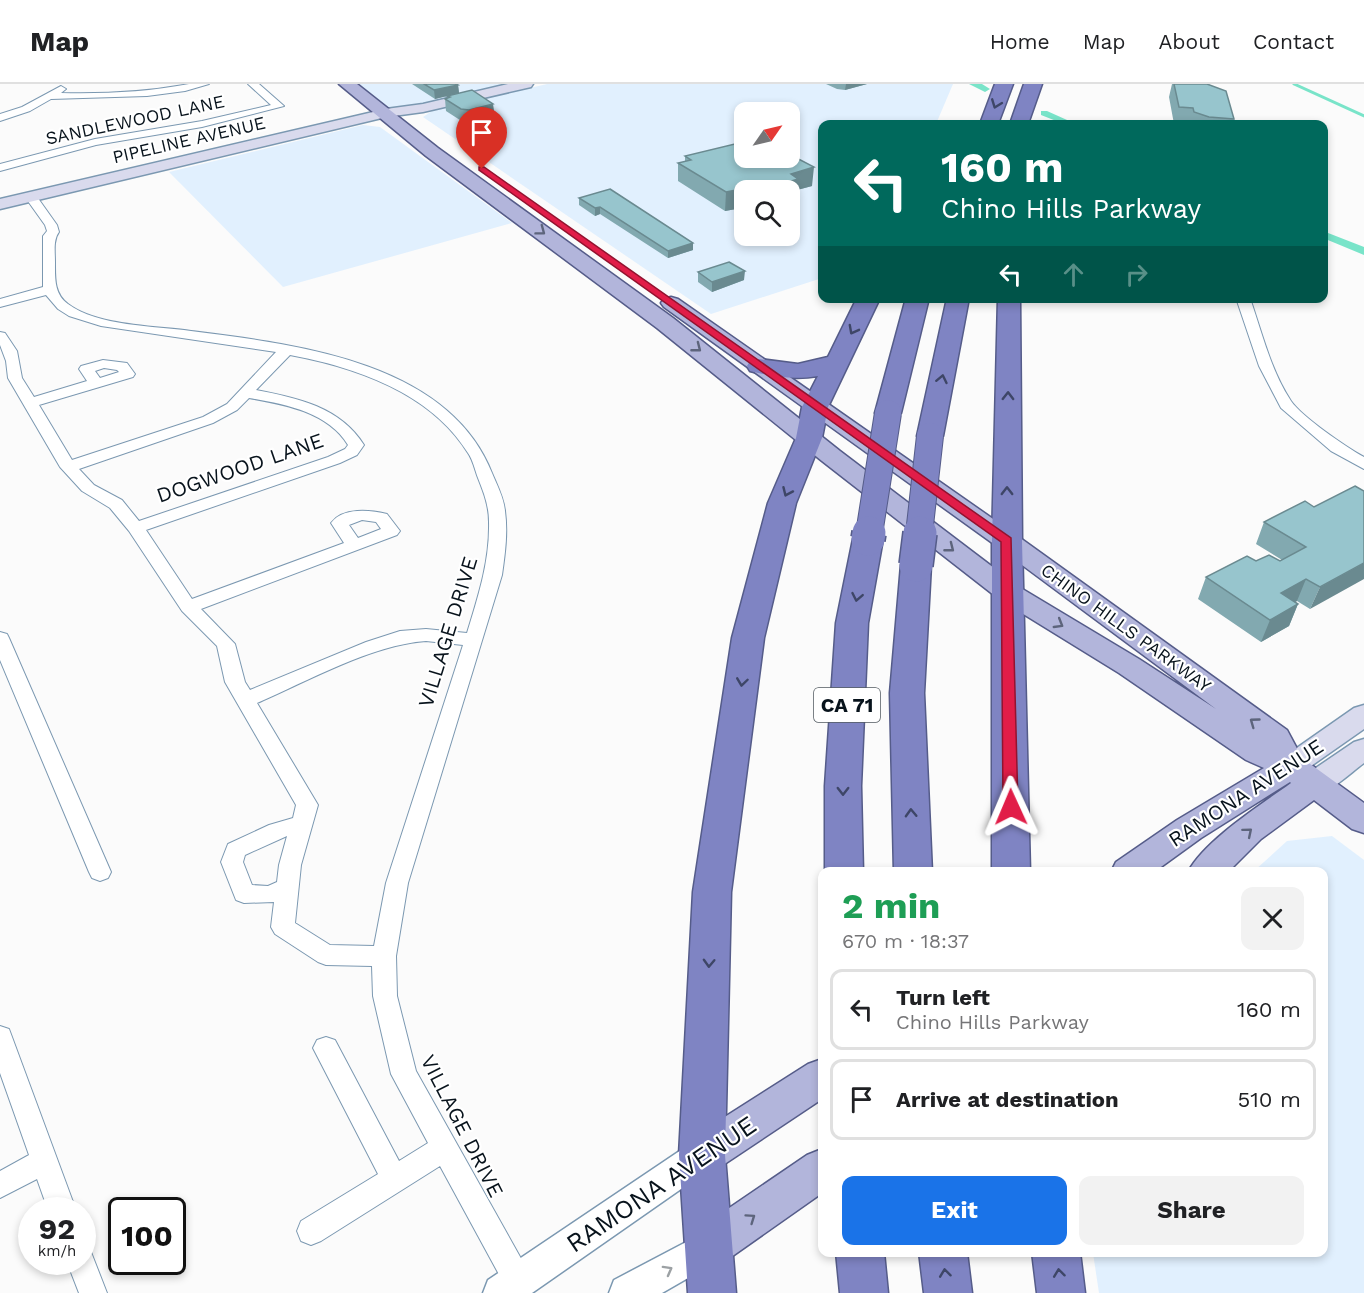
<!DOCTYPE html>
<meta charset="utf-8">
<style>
:root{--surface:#fff;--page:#f2f2f2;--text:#202124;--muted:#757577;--line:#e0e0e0;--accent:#1a73e8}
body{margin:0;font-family:"Work Sans",sans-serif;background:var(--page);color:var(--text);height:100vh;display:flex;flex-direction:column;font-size:22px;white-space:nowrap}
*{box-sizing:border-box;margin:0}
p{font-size:20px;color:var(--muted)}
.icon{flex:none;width:33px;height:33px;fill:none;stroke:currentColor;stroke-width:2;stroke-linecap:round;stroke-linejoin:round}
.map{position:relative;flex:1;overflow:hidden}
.sheet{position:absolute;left:818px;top:783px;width:510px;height:390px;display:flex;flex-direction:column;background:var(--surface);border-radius:12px;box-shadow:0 3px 9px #0003}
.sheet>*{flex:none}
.banner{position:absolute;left:818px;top:36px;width:510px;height:183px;border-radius:12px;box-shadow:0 3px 9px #0003;background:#00695c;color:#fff;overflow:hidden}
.needle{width:39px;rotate:56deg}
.tools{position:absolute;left:734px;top:18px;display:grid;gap:12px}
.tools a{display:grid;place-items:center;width:66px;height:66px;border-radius:12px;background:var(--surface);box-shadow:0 3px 9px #0003;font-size:30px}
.speed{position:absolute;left:18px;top:1113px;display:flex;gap:12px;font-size:30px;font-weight:700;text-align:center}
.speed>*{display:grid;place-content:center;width:78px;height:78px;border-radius:50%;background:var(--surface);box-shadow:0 3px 9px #0003;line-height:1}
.speed small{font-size:15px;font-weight:400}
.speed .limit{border:3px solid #111;border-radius:9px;background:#fff;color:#111}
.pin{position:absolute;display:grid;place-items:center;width:51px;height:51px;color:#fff;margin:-62px -26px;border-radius:50% 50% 50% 0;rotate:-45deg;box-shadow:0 0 6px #0007}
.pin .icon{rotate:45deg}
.me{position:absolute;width:66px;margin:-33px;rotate:359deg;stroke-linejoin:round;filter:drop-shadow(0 0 4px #0008)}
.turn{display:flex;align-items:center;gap:21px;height:126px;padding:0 24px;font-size:27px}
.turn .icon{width:78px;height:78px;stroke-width:2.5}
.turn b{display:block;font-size:42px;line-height:51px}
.lanes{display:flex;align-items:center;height:57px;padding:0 24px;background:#0003;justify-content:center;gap:30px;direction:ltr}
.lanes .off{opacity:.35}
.round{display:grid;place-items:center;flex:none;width:63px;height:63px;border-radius:12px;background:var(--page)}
.headline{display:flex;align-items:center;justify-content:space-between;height:102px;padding:0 24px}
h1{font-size:36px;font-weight:700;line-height:45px;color:#1e9e55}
.primary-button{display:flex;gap:12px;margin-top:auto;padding:12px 24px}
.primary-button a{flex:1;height:69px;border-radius:12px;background:var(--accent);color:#fff;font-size:24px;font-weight:700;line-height:69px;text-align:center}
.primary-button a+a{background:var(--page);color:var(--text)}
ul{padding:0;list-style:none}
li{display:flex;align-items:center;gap:18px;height:81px;margin:0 12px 9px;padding:0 12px;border:3px solid var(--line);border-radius:12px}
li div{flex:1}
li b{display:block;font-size:22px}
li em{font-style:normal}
header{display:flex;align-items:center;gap:36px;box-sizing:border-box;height:84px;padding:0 30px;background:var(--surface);border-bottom:2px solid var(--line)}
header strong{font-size:28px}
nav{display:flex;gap:33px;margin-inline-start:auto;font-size:21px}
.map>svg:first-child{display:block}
</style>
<header>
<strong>Map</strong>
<nav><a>Home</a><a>Map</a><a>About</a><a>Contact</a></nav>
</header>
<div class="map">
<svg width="1364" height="1209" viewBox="0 0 1364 1209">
<rect width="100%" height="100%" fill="#fbfbfb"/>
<!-- built -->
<path fill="#e1f0fe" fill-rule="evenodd" d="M 353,0 L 507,0 L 389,27 Z
M 547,0 L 953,0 L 936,40 L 822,40 L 822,194 L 711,230 L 423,33 L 432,27 ZM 744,28 L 789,28 L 789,74 L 744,74 ZM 744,106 L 789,106 L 789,152 L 744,152 Z
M 363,41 L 380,43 L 512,139 L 283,203 L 169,88 Z
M 1332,752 L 1364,776 L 1364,1209 L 1099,1209 L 1093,1169 L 1323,1168 L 1323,788 L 1254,787 L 1287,757 Z"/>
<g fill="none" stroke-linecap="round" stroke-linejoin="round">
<!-- stream -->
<path stroke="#79e4c9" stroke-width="3" d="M 1294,0 L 1364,32"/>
<!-- canal -->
<path fill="#79e4c9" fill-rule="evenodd" d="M 969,0 L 982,0 L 990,5 L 985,8 Z
M 1041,27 L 1047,27 L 1076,40 L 1064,40 L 1041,31 Z
M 1323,147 L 1364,163 L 1364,171 L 1323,154 Z"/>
<defs>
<path id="minor" d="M 189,0 L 209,0 L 185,7 L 147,12 L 51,15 L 30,27 L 0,37 L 0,30 L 22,23 L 61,2 L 66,5 L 61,9 C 104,10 147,8 189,0 Z
M 248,0 L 259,0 L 284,22 L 202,43 L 96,61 L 0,87 L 0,80 L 95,55 L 202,37 L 271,21 Z
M 31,109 L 35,110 L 57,141 L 59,148 C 53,156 55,168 55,178 C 55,194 54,210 68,220 C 97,242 155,242 191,247 C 294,260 448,277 492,389 C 497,401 504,414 505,427 C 508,449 505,470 502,491 L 408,799 L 396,872 L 397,912 L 416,987 L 528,1187 L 532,1197 L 528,1207 L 524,1209 L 508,1207 L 440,1082 L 321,1157 L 311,1161 L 301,1157 L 297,1147 L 301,1137 L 378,1090 L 313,964 L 317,956 L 326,953 L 335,956 L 399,1077 L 428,1059 L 391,990 L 373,912 L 372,882 L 326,881 L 318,878 L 275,850 L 271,843 L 274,818 L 244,819 L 236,816 L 221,778 L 228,760 L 269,741 L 293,734 L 296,721 L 225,598 L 217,562 L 182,527 L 129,447 L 110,424 L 82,407 L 60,383 L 8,294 L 6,277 L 0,261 L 0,248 L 5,249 L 17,267 L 22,294 L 34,313 L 87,297 L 79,285 L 81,282 L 103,276 L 127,279 L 135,290 L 133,293 L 39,321 L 72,376 L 203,333 L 227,320 L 276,268 L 101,242 L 69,232 L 58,225 L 46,211 L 0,223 L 0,215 L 43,203 L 43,152 L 47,147 L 45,141 L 25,113 ZM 290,271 C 355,283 431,309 468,369 C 473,376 475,386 478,394 C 484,409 489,422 489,438 C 490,477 478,513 467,549 L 426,545 L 400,547 L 366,558 L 250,606 L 245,598 L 235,560 L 201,525 L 397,451 L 400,447 L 387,430 C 370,426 343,423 331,439 L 344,459 L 192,515 L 146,446 L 340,379 L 357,371 L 364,361 C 340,323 298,314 256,306 ZM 104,284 L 117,286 L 119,288 L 100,294 L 95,287 ZM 249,314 C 284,320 328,328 348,361 L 345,365 L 328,373 L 139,437 L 122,416 L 94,401 L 79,385 L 213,339 L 237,326 ZM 362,436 L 376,438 L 381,445 L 358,454 L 349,441 ZM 426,557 L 463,561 L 386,799 L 374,862 L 330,861 L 295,839 L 301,781 L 318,721 L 257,619 C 308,597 371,561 426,557 ZM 287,752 L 279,781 L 277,798 L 268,802 L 252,801 L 243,778 L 245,771 Z
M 1236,214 L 1250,214 C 1262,249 1271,287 1291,317 C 1302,333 1346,363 1364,373 L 1364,385 L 1331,367 L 1281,324 L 1259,282 Z
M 0,548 L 7,550 L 9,554 L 111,788 L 108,794 L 100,797 L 92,794 L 89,788 L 0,576 Z
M 0,942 L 9,945 L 12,953 L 76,1126 L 48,1126 L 37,1095 L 0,1114 L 0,1087 L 29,1071 L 0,989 Z
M 82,1164 L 91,1168 L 107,1209 L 79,1209 L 67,1178 L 82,1178 Z"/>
<path id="tertiary" d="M 702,1055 L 714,1060 L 718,1071 L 714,1082 L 532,1209 L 483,1209 L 488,1196 L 690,1060 Z
M 709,1146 L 721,1151 L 726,1163 L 721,1175 L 662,1209 L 609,1209 L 614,1196 Z"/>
<path id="secondary" d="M 508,0 L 533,0 L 531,3 L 423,28 L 386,33 L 0,125 L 0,115 L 386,25 L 423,20 Z
M 1364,621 L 1364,645 L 1301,689 L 1291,693 L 1281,689 L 1277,682 L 1281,675 L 1354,624 Z
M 1364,655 L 1364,679 C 1346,692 1326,715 1304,708 L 1299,700 L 1304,692 L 1354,658 Z"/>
<path id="primary" d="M 339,0 L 357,0 L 438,64 L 673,234 L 840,367 L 1019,503 L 1139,575 L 1216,625 L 998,463 L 664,223 L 661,219 L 664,215 L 671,213 L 678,215 L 1016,451 L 1287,646 L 1302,674 L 1364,719 L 1364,749 L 1352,745 L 1314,716 L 1261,755 L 1228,788 L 1188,788 C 1205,756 1262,720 1291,699 L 1290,698 L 1201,754 L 1154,788 L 1111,788 L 1116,778 L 1177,736 L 1264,684 L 1246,676 L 1119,589 L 999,515 L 822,377 L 657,244 L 426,72 Z
M 822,975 L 822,1015 L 717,1085 L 702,1091 L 687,1085 L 681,1071 L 687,1057 L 808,980 Z
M 822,1065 L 822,1109 L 724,1178 L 709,1185 L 694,1178 L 687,1163 L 694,1148 L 807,1071 Z"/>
<path id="motorway" d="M 995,0 L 1013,0 L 998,40 L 980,40 Z
M 1024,0 L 1042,0 L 1028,40 L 1010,40 Z
M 857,214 L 880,214 L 828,323 L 822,354 L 796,419 L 764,554 L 731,808 L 725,1071 L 736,1209 L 688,1209 L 679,1071 L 693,808 L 732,554 L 768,419 L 796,354 L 802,323 L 818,292 C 794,296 773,293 750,287 L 747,282 L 750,277 L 759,275 L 798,280 L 828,273 Z
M 906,214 L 929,214 L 901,329 L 897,334 L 888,337 L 879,334 L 875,329 Z
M 947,214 L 969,214 L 943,352 L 939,358 L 930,360 L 921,358 L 917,352 Z
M 998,214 L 1020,214 L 1022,457 L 1030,788 L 992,788 L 992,457 Z
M 868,446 L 878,449 L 883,455 L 868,539 L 861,702 L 863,788 L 825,788 L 825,702 L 836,539 L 853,455 L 858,449 Z
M 916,472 L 927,474 L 931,481 L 924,609 L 932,788 L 894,788 L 890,609 L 901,481 L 905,474 Z
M 836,1168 L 884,1168 L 888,1209 L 840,1209 Z
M 919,1168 L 967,1168 L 972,1209 L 924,1209 Z
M 1032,1168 L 1080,1168 L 1085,1209 L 1037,1209 Z"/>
</defs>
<!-- minor casing -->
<use href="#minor" stroke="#7b98b1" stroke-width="2"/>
<!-- tertiary casing -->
<use href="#tertiary" stroke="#7b98b1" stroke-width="3"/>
<!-- secondary casing -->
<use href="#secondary" stroke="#7b98b1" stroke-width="3"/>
<!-- primary casing -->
<use href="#primary" stroke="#555c89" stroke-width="3"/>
<!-- motorway casing -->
<use href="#motorway" stroke="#555c89" stroke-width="3"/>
<!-- minor -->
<use href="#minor" fill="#fff" fill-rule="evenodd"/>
<!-- tertiary -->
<use href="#tertiary" fill="#fff" fill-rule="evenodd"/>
<!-- secondary -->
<use href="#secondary" fill="#d9daed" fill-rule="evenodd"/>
<!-- primary -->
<use href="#primary" fill="#b2b5db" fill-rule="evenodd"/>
<!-- motorway -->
<use href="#motorway" fill="#7f84c3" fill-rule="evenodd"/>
<defs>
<path id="motorway-bridge-far1" d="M 869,450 L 888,329
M 919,450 L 930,352"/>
<path id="motorway-bridge" d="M 868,455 L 869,449
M 916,481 L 920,449"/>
</defs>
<!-- motorway-bridge-far1 casing -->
<use href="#motorway-bridge-far1" stroke="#555c89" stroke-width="28" stroke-linecap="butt"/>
<!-- motorway-bridge casing -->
<use href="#motorway-bridge" stroke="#555c89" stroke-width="36" stroke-linecap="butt"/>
<!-- motorway-bridge-far1 -->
<use href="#motorway-bridge-far1" stroke="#7f84c3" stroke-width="26"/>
<!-- motorway-bridge -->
<use href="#motorway-bridge" stroke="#7f84c3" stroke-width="33"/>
</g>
<!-- wall -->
<path fill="#82a9b0" d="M 412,0 L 456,0 L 458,1 L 459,9 L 495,33 L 471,39 L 463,38 L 446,27 L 445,15 L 448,14 L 447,12 L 435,15 Z
M 826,0 L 867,0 L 845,6 L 837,5 Z
M 1172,0 L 1207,0 L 1234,35 L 1233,40 L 1174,40 L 1169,13 Z
M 685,72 L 812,102 L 797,106 L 797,114 L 789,116 L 789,106 L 742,128 L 736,125 L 725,127 L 678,97 L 678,79 L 685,78 Z
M 579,114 L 693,159 L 693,166 L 668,174 L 600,130 L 595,132 L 579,121 Z
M 698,188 L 744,196 L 712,208 L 698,198 Z
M 1364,407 L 1310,525 L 1297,517 L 1295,518 L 1298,520 L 1289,542 L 1261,558 L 1198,515 L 1206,493 L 1256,477 L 1280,477 L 1282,476 L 1256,460 L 1264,438 Z"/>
<!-- shaded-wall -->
<path fill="#6a8a90" d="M 846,0 L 867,0 L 845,6 Z
M 458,1 L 459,9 L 435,15 L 434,6 Z
M 493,20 L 495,33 L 471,39 L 469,26 Z
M 814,83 L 812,102 L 797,106 L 797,114 L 789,116 L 789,106 L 762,106 L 791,90 Z
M 736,106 L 736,125 L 725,127 L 726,108 Z
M 742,109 L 744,109 L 744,128 L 742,128 Z
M 600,123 L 600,130 L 595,132 L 595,124 Z
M 693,159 L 693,166 L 668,174 L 668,167 Z
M 745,187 L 744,196 L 712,208 L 712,198 Z
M 1364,479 L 1364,495 L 1310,525 L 1320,503 Z
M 1306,495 L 1297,517 L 1272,531 L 1281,509 Z
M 1298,520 L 1289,542 L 1261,558 L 1270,536 Z"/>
<!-- building -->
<path fill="#97c5cd" stroke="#6a8a90" stroke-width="1.5" d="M 424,0 L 456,0 L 458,1 L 434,6 Z
M 1174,0 L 1207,0 L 1226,7 L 1234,35 L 1209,33 L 1194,28 L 1193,24 L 1179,23 Z
M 472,6 L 493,20 L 469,26 L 461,25 L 445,15 L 450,13 L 447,12 Z
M 739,59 L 744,61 L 744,74 L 789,74 L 789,70 L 814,83 L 791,90 L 798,95 L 762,106 L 744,106 L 744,109 L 742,109 L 736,106 L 726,108 L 678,79 L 691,76 L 685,72 Z
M 610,105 L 693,159 L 668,167 L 600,123 L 595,124 L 579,114 Z
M 729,178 L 745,187 L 712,198 L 698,188 Z
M 1355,402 L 1364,407 L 1364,479 L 1320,503 L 1306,495 L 1281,509 L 1298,520 L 1270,536 L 1206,493 L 1247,472 L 1256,477 L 1269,471 L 1280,477 L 1306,463 L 1264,438 L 1305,417 L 1314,423 Z"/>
<!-- one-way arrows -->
<defs><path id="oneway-chevron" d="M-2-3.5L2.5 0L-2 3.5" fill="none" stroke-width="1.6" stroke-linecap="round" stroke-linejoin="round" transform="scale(1.5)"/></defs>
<g stroke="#3e4667">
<use href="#oneway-chevron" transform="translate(996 20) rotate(111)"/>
<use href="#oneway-chevron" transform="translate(853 246) rotate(118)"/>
<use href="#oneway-chevron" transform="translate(942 295) rotate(-78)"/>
<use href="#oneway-chevron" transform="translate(1008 312) rotate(-89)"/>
<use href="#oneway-chevron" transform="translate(1007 407) rotate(-90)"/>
<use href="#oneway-chevron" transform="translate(787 408) rotate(114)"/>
<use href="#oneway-chevron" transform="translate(857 513) rotate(101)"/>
<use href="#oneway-chevron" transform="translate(742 598) rotate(98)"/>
<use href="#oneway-chevron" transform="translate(843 707) rotate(90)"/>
<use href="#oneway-chevron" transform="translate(911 729) rotate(-92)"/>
<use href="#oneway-chevron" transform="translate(709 879) rotate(92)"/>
<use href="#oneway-chevron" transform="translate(945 1189) rotate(-97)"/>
<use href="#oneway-chevron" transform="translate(1059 1189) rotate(-97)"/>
</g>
<g stroke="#5d647c">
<use href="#oneway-chevron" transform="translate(541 147) rotate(37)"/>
<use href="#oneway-chevron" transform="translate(697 264) rotate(38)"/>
<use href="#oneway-chevron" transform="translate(950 464) rotate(38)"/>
<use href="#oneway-chevron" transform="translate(1059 540) rotate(31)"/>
<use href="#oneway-chevron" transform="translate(1254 638) rotate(-144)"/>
<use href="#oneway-chevron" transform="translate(1248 748) rotate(-40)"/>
<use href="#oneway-chevron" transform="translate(751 1134) rotate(-35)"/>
</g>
<use stroke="#9ca1a4" href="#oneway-chevron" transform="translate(668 1186) rotate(-29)"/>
<!-- route -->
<path fill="#e11d48" stroke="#92132f" stroke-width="1.5" d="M 479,83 L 484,83 L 1011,454 L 1018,723 L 1016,727 L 1006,727 L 1003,723 L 1001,458 L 479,86 Z"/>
<g text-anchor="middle" stroke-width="4.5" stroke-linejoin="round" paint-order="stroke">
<!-- far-street labels -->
<g font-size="18" fill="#08131c" stroke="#fff">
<text transform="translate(135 36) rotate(-12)" y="6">SANDLEWOOD LANE</text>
<text transform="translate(189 56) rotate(-13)" y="6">PIPELINE AVENUE</text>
<text transform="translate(1126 544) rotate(36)" y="6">CHINO HILLS PARKWAY</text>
</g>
<!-- shield labels -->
<rect fill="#fff" stroke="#525a60" stroke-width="1.5" x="814" y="604" width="66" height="34" rx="4.5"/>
<g font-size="20" font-weight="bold" fill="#08131c">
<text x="847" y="628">CA 71</text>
</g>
<!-- street labels -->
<g font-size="21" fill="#08131c" stroke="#fff">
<text transform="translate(240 384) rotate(-19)" y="7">DOGWOOD LANE</text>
<text transform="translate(448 548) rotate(-73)" y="7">VILLAGE DRIVE</text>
<text transform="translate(1246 709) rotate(-33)" y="7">RAMONA AVENUE</text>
<text transform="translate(462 1042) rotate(63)" y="7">VILLAGE DRIVE</text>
</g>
<!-- near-street labels -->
<g font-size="26" fill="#08131c" stroke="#fff">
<text transform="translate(661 1100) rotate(-34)" y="9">RAMONA AVENUE</text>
</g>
</g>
</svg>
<div class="tools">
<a><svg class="needle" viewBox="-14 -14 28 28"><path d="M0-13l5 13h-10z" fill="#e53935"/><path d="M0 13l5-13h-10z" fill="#757577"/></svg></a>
<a><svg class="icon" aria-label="search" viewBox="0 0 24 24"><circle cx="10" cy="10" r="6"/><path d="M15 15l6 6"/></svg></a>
</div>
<div class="speed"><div>92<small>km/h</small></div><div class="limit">100</div></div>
<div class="pin" style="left:482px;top:85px;background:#d93025"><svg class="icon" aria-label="arrive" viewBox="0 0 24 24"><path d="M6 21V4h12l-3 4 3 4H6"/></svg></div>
<svg class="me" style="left:1011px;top:723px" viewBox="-20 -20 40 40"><path d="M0-17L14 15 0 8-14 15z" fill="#e11d48" stroke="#fff" stroke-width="4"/></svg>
<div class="banner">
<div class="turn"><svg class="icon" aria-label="left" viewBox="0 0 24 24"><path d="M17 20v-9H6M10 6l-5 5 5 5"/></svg><div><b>160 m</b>Chino Hills Parkway</div></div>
<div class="lanes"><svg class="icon" aria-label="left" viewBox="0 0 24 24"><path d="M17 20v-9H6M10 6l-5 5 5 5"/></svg><svg class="icon off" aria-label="ahead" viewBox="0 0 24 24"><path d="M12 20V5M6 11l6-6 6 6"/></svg><svg class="icon off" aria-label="right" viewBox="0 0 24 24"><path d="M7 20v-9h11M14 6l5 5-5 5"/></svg></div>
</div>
<section class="sheet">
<div class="headline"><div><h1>2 min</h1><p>670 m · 18:37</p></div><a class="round"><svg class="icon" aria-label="close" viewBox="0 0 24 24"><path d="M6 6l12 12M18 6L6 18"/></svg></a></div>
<ul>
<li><svg class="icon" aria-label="left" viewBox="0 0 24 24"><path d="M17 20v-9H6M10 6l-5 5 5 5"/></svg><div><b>Turn left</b><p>Chino Hills Parkway</p></div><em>160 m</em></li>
<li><svg class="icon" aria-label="arrive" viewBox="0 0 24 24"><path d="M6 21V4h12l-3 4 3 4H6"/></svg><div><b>Arrive at destination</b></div><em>510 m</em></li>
</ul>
<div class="primary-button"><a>Exit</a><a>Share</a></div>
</section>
</div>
